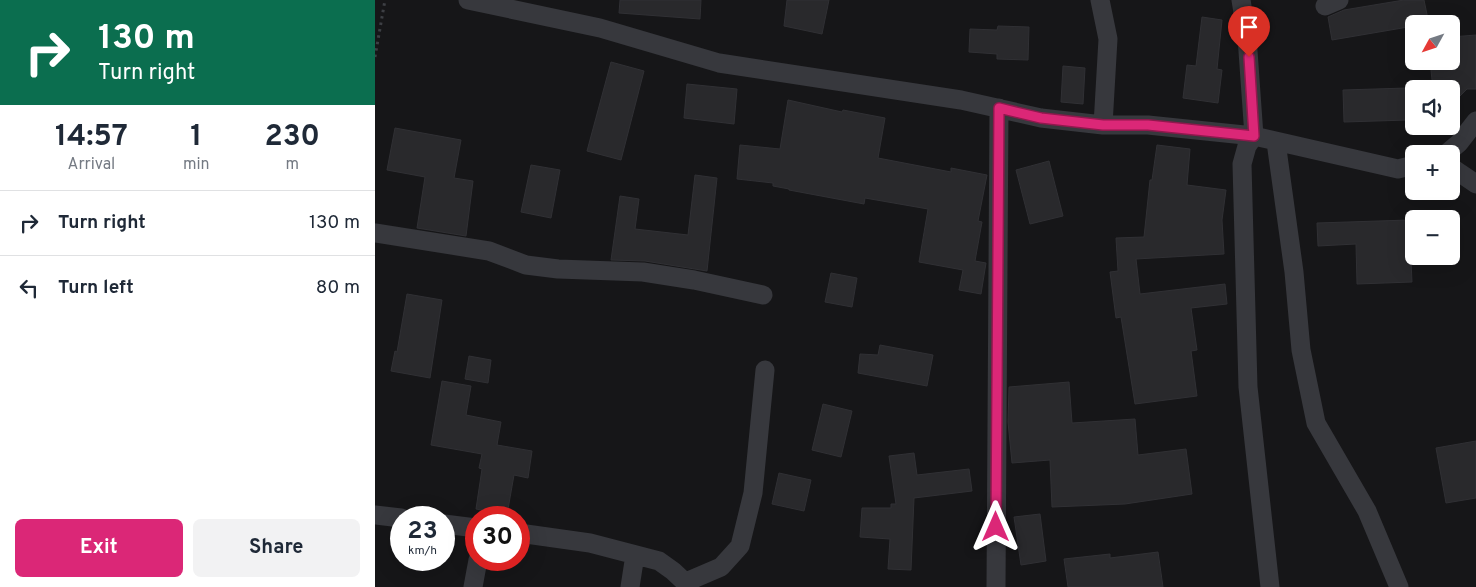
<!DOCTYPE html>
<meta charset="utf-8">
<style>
:root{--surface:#fff;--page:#f2f2f3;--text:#1f2937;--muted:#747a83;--line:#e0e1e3;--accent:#db2777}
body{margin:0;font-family:Overpass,sans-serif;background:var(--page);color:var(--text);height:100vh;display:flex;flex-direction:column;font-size:19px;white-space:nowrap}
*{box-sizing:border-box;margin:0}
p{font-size:16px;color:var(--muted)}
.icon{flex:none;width:28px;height:28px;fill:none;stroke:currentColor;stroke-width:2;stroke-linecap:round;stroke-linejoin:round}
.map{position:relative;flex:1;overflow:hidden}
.details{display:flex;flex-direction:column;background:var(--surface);width:375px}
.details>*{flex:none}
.guide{background:#0b6e4f;color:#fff;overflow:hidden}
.needle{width:32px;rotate:230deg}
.controls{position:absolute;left:1030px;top:15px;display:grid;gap:10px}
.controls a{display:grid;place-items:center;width:55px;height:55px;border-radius:8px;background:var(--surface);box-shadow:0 5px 20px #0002;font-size:25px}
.speed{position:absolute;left:15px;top:506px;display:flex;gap:10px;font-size:25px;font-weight:700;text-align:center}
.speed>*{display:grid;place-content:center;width:65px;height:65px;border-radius:50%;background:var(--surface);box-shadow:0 5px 20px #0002;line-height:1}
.speed small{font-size:12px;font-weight:400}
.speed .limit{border:8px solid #d22;background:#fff;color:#111}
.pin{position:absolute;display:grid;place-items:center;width:42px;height:42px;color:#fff;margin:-51px -21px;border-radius:50% 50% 50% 0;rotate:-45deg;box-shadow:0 0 5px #0007}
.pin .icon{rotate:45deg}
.me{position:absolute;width:55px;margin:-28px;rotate:0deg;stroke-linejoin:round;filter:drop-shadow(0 0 4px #0008)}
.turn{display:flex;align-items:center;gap:18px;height:105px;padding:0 15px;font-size:22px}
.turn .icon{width:65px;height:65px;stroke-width:2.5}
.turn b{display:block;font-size:35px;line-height:42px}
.eta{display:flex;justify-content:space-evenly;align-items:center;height:85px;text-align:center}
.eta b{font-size:30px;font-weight:700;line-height:35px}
.primary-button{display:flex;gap:10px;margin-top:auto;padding:10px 15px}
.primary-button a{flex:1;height:58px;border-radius:8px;background:var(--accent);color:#fff;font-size:20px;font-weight:700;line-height:58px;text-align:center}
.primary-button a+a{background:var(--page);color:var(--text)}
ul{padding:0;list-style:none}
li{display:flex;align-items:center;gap:15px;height:65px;padding:0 15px;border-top:1px solid var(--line)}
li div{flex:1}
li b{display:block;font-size:19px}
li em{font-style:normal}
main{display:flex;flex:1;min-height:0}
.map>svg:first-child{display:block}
</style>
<main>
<section class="details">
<div class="guide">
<div class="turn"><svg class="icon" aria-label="right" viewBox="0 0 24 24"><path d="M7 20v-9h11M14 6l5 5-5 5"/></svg><div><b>130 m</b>Turn right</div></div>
</div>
<div class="eta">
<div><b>14:57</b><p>Arrival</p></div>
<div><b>1</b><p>min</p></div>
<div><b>230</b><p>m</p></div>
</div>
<ul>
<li><svg class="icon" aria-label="right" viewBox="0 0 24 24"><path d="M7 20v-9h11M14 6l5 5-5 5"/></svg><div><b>Turn right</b></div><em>130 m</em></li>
<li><svg class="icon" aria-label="left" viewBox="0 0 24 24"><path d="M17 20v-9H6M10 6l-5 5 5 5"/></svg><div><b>Turn left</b></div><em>80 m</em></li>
</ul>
<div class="primary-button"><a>Exit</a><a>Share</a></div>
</section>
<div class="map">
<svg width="1101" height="587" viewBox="0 0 1101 587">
<rect width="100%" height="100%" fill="#161618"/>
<!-- building -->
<path fill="#29292c" stroke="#303034" d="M 245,0 L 326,0 L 325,19 L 244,13 Z
M 412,0 L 454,0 L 447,34 L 409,26 Z
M 1029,0 L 1049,0 L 1054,24 L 1039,24 L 1039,26 L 957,40 L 953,17 L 969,10 Z
M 827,17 L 847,20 L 842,69 L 847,70 L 843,103 L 808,98 L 812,65 L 821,66 Z
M 623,26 L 654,27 L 653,60 L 622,59 L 622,54 L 594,52 L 595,29 L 622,30 Z
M 1101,35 L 1101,89 L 1092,89 L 1076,105 L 1076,89 L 1058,89 L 1055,61 L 1076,61 L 1076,37 Z
M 236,62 L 269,71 L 246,160 L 212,151 Z
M 688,66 L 710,68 L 708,104 L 686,102 Z
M 312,84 L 362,89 L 359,124 L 309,118 Z
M 1032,88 L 1033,120 L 969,122 L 968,90 Z
M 413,100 L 467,112 L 468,110 L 510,118 L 503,158 L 576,172 L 576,168 L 612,175 L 603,221 L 607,222 L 600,261 L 611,263 L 606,294 L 584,290 L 588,270 L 544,262 L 553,209 L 490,198 L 489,204 L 414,190 L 414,189 L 398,186 L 398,183 L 362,179 L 365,145 L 405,149 Z
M 20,128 L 86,140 L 79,178 L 98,181 L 91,236 L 42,228 L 50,177 L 12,170 Z
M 782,145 L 815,149 L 812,185 L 851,190 L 847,220 L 849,254 L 761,259 L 765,294 L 850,284 L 852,304 L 816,308 L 822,350 L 816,351 L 822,396 L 760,404 L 746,317 L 741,318 L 735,272 L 743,271 L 741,238 L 769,237 L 775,180 L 777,180 Z
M 674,161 L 688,216 L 655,224 L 641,170 Z
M 156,165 L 185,170 L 176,218 L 146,212 Z
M 320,175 L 342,178 L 332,271 L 270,261 L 236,260 L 245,196 L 264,199 L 260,229 L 313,235 Z
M 1034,220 L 1037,282 L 982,284 L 981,244 L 943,246 L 942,223 Z
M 456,273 L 482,278 L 477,307 L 450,302 Z
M 32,294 L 67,300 L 55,378 L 16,371 L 20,351 L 22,352 Z
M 505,345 L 558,355 L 552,386 L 483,373 L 485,354 L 503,355 Z
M 94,356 L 116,360 L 113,383 L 90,379 Z
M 67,381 L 96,386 L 91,415 L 126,422 L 122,445 L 157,451 L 153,478 L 139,475 L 132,515 L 101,509 L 107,469 L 104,468 L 107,454 L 56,445 Z
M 694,382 L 697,423 L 760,419 L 763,455 L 811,449 L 817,494 L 750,504 L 677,507 L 675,460 L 637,463 L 633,422 L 634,387 Z
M 448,404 L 477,411 L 466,457 L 437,450 Z
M 1101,441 L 1101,498 L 1071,503 L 1061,448 Z
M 539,453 L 542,475 L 594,469 L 597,491 L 539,498 L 536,570 L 513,569 L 515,539 L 485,537 L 487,508 L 516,508 L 516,504 L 521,504 L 514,456 Z
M 404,473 L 436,480 L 429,511 L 397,504 Z
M 665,514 L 671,561 L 646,565 L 639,517 Z
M 783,552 L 788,587 L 693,587 L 689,559 L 735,554 L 735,558 Z"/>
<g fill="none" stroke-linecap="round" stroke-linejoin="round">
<!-- path -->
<path stroke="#3d3f44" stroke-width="3" stroke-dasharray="2.5 4" stroke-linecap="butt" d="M 0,57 L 10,0"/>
<!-- street -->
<path stroke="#37383d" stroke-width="19" d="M 93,0 L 225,28 L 344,63 L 586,100 L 666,118 L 728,125 L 773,125 L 879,136 L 1023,169 L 1039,165
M 725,0 L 733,39 L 728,125
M 866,0 L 872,37 L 879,136 L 872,146 L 867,164 L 873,387 L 895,587
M 950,6 L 964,0
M 901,142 L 919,272 L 926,350 L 941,423 L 992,511 L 1024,587
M 1071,154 L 1084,143 L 1101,121
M 1076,167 L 1101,184
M 0,233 L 114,251 L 151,265 L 183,269 L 268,272 L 319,280 L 388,295
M 0,515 L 26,518
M 69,524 L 101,528
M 144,533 L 215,543 L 284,561 L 298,571 L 315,587
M 311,582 L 346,567 L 365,546 L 378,493 L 390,370
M 98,587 L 103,560
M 255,587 L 260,555
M 621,587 L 624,108"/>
</g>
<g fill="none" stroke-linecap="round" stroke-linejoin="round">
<defs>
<path id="route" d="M 621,527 L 624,108 L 666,118 L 728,125 L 773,125 L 879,136 L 874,57"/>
</defs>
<!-- route casing -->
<use href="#route" stroke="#8e194d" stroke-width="12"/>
<!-- route -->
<use href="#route" stroke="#db2777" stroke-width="9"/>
</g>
</svg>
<div class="controls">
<a><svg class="needle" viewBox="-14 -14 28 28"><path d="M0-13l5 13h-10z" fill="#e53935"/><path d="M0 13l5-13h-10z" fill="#747a83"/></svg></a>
<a><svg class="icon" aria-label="sound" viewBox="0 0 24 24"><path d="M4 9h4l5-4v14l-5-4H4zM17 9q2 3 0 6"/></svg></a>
<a>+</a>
<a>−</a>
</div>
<div class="speed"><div>23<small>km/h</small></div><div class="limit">30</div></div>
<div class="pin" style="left:874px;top:57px;background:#d93025"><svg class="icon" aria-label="arrive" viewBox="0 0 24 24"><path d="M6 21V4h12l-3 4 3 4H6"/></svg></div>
<svg class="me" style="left:621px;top:527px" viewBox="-20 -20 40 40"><path d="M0-17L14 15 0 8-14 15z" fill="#db2777" stroke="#fff" stroke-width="4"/></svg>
</div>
</main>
